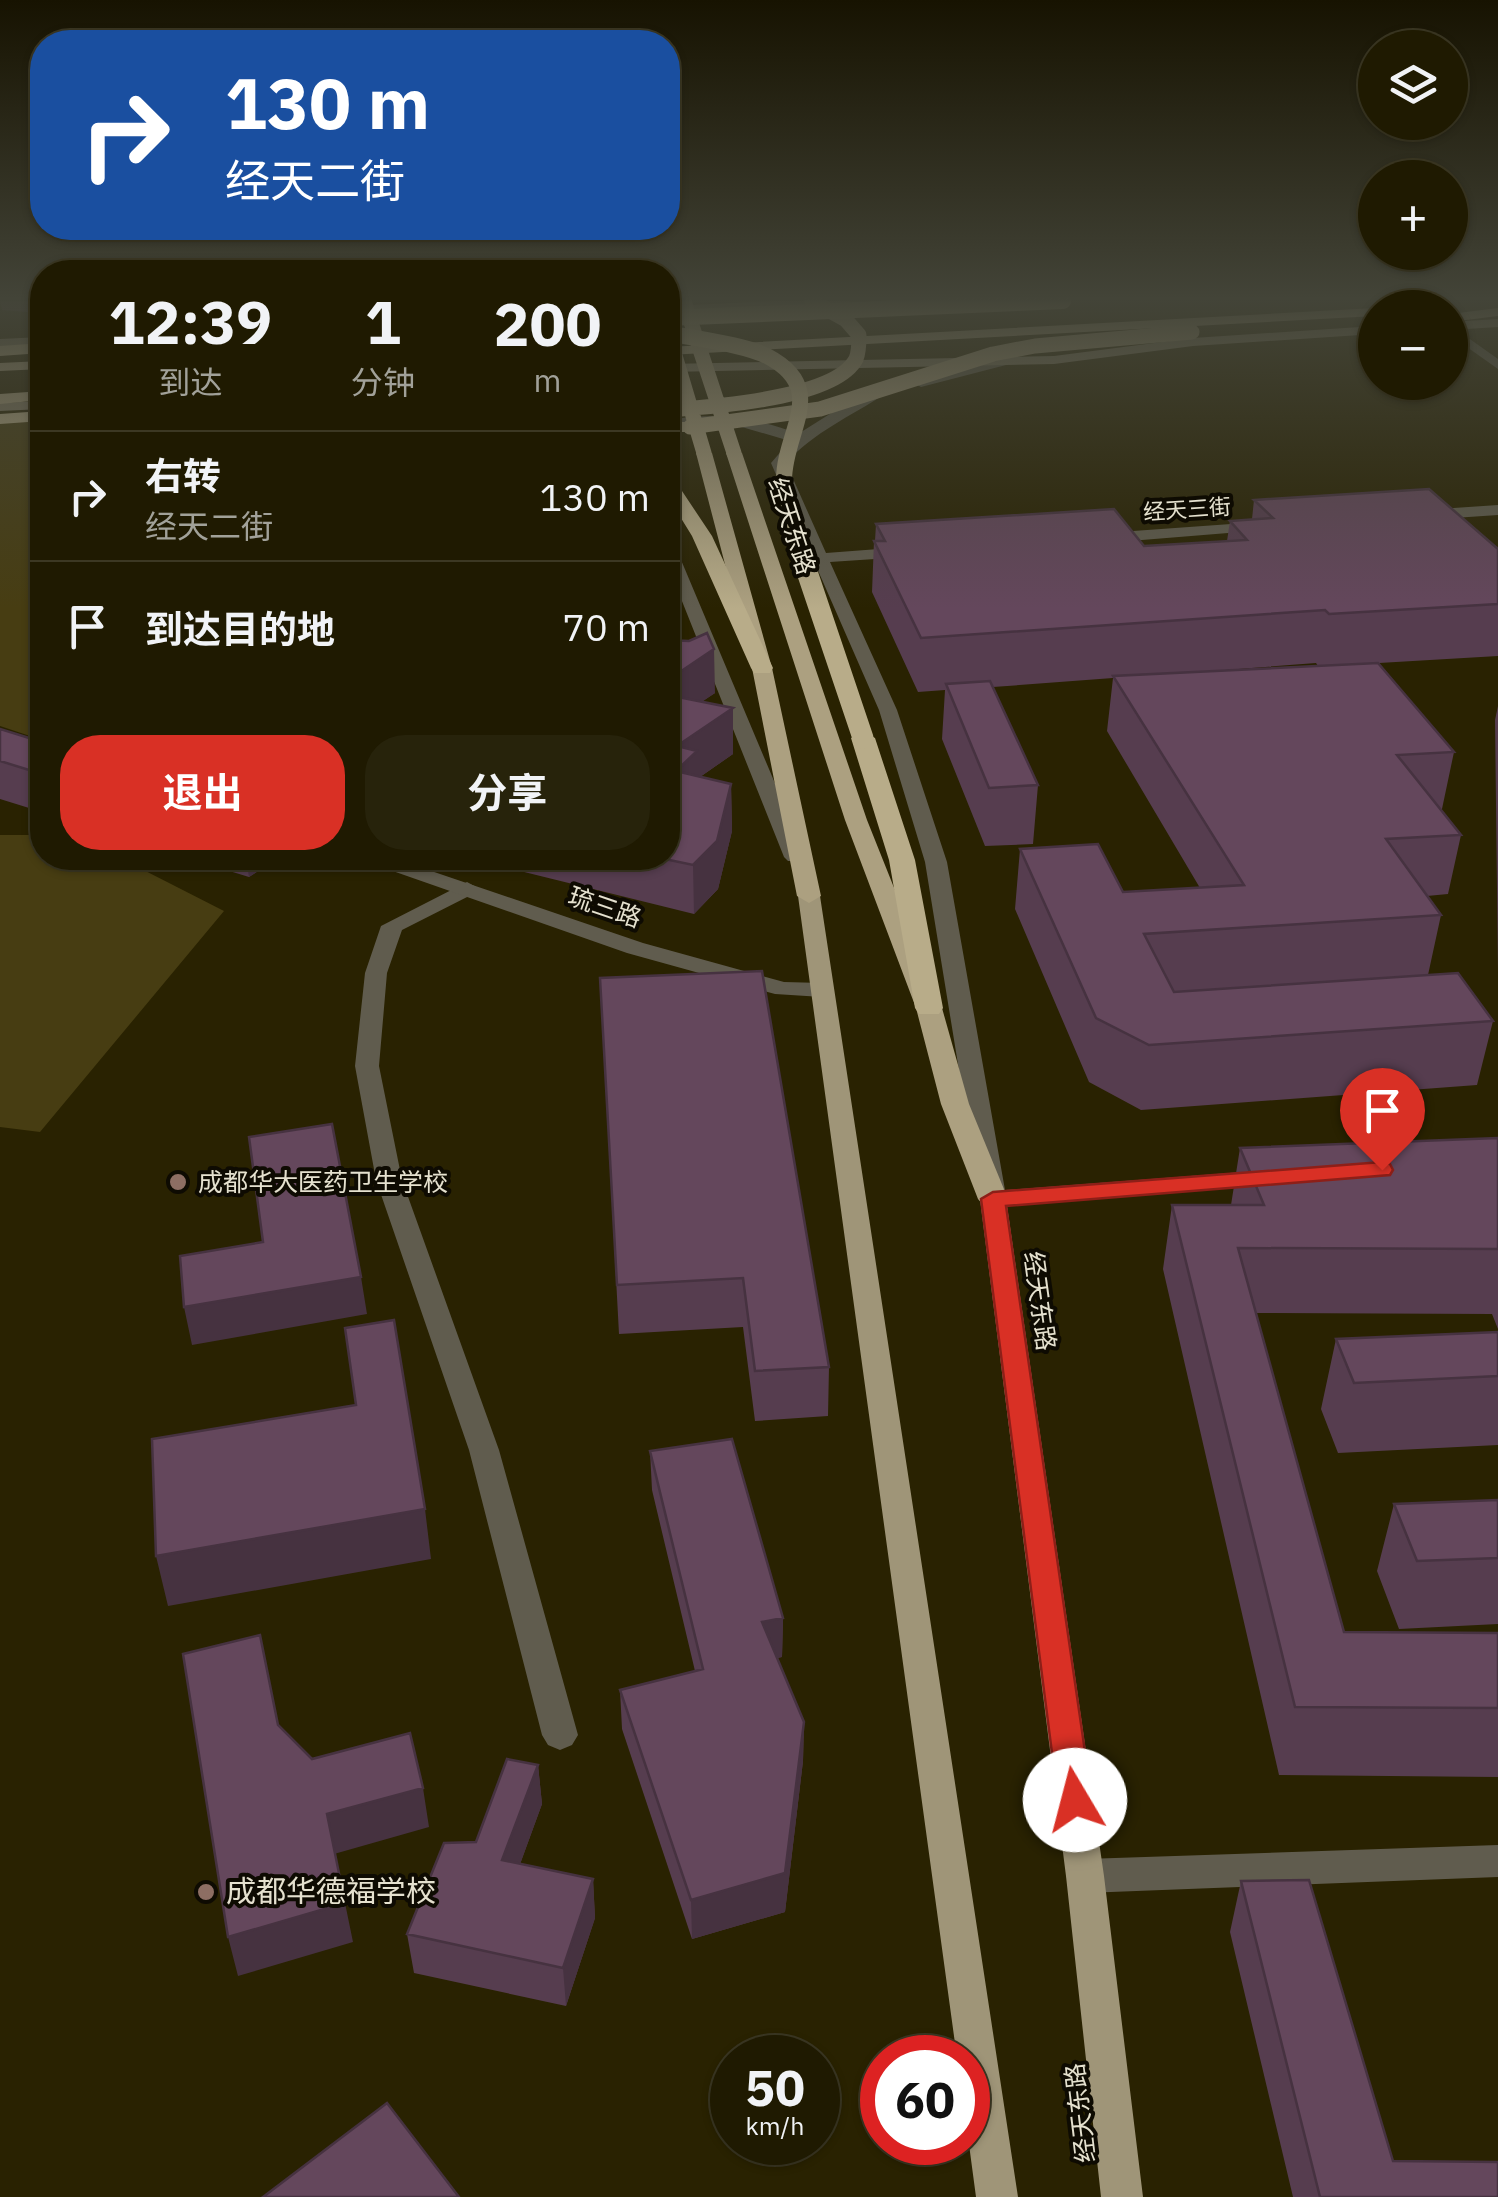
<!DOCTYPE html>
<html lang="zh">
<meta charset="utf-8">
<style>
:root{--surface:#1f1a01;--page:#27230b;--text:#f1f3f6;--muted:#a1a199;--line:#3c3823;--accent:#d93025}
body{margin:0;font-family:"IBM Plex Sans","Noto Sans SC",sans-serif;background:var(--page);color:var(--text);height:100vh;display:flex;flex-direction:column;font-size:38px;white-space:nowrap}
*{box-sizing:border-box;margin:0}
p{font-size:32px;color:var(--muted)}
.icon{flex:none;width:55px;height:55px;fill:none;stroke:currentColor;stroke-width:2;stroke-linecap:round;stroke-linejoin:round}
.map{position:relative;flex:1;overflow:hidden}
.drawer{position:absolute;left:30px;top:260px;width:650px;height:610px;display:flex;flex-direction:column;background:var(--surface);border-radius:40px;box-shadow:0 2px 8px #0004,0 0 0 2px var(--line)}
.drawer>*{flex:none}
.guide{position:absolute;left:30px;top:30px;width:650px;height:210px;border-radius:40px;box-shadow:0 2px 8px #0004,0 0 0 2px var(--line);background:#1a4fa0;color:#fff;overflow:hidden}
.controls{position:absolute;left:1358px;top:30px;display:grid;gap:20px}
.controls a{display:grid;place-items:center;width:110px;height:110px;border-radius:50%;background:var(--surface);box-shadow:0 2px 8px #0004,0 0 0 2px var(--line);font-size:50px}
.speed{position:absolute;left:710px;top:2035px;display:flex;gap:20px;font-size:50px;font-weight:700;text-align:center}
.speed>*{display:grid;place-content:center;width:130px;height:130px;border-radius:50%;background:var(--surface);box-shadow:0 2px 8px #0004,0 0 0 2px var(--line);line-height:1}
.speed small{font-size:25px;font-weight:400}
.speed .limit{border:15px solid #d22;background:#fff;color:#111}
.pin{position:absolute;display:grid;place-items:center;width:85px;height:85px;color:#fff;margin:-102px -42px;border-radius:50% 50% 50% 0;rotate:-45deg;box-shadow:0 0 10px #0007}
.pin .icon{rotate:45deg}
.me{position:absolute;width:110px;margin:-55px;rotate:352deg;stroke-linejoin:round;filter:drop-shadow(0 0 8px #0008)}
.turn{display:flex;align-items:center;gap:35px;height:210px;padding:0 30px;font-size:45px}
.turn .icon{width:130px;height:130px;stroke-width:2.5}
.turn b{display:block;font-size:70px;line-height:85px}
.eta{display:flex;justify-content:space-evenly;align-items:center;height:170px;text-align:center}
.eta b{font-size:60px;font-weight:700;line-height:70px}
.cta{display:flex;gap:20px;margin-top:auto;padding:20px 30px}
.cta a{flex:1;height:115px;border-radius:40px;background:var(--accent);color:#fff;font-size:40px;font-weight:700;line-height:115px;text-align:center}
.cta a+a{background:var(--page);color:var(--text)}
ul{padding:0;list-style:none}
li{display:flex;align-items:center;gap:30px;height:130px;padding:0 30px;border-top:2px solid var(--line)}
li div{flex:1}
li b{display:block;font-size:38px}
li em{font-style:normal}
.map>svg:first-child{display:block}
</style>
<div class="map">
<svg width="1498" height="2197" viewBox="0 0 1498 2197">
<rect width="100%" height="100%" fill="#292201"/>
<!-- green -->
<path fill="#473d12" d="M 42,417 L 42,740 L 0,726 L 0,420 Z
M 0,835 L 42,835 L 42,858 L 120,858 L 224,911 L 40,1132 L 0,1127 Z"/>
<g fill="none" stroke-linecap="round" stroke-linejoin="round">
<!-- minor -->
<path fill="#605c4e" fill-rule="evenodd" d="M 467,882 L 478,888 L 475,893 L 402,930 L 387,973 L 379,1066 L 402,1180 L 499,1450 L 578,1735 L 572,1745 L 560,1750 L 548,1745 L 542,1735 L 469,1450 L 376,1180 L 355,1066 L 365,973 L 381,926 Z
M 1498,1845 L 1498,1877 L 1085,1893 L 1072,1888 L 1066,1876 L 1072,1864 L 1085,1859 Z"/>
<!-- tertiary -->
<path fill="#605c4e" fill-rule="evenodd" d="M 1450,325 L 1498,359 L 1498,369 L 1450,335 Z
M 1001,358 L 1008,362 L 1006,365 L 921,387 L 914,383 Z
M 878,390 L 885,394 C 851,416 814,432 786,463 L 826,553 L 905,547 L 913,552 L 905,557 L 830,562 L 897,710 L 947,862 L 1005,1190 L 1269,1170 L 1278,1172 L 1282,1178 L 1278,1184 L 993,1207 L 980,1199 L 925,862 L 879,710 L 771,463 L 790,441 L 735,425 L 668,428 L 668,420 C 713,412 756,417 798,434 L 860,395 Z
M 1498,505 L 1498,515 L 1424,520 L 1416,515 L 1424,510 Z
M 1259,522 L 1267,527 L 1265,530 L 1105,543 L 1097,538 L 1105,533 Z
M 668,543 L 676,548 L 806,857 L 802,861 L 788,861 L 784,857 L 668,566 Z
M 363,858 L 393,858 L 643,943 L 784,982 L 822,983 L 834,990 L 822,997 L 775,994 L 627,953 L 367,862 Z"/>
<!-- secondary -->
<path fill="#847c66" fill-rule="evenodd" d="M 774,301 L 851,301 L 845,305 L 690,313 L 684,309 L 690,305 Z
M 1498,319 L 1498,327 L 1450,330 L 1450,322 Z
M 1375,326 L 1375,334 L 1193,346 L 1054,364 L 668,372 L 668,364 L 1054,356 L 1193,338 Z
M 42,337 L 42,345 L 0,347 L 0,339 Z
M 42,401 L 42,409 L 0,411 L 0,403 Z"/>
<!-- primary -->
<path fill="#9f9578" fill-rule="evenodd" d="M 809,889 L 820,896 L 1018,2197 L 976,2197 L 968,2137 L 968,2058 L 957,2058 L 798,896 Z
M 993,1191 L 1006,1199 L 1104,1876 L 1143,2197 L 1101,2197 L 1066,1876 L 980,1199 Z"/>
<!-- trunk -->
<path fill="#aca080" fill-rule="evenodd" d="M 1375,308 L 1375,316 L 668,355 L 668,347 Z
M 1498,308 L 1498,316 L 1450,322 L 1450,314 Z
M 42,361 L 42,369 L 0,371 L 0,363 Z
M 42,391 L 42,400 L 0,404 L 0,394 Z
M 668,422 L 690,422 L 698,427 L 690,432 L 668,432 Z
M 704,448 L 712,453 L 772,668 L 821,896 L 809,903 L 797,896 L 752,668 L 696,453 Z
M 734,448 L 742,453 L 867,820 L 942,1008 L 969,1104 L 1008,1199 L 1003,1205 L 983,1205 L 978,1199 L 941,1104 L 916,1008 L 845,820 L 726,453 Z"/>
<!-- motorway -->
<path fill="#b8ac89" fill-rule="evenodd" d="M 42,343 L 42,353 L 0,356 L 0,346 Z
M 42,411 L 42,421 L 0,424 L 0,414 Z
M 668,478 L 674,479 L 712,536 L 773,668 L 770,673 L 754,673 L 751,668 L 692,536 L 668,497 Z
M 863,731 L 875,738 L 915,860 L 943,1008 L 939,1014 L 919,1014 L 915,1008 L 889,860 L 851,738 Z"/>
<!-- trunk-bridge -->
<path stroke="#aca080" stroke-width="15" d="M 684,301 L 734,453
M 668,332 L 704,453
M 668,410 C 710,407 835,399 856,359 C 859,352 859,342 859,335 L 846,320 L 812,301
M 690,427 L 820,409 L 993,354 L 1035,346 L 1192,332"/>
<!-- motorway-bridge-far1 -->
<path stroke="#b8ac89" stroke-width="16" d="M 668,318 L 1063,301
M 668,333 C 696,339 742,344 767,356 C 830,389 784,430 784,480 C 784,492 790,506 793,518"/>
<!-- motorway-bridge -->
<path stroke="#b8ac89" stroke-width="21" d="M 792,516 L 802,557 L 863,738"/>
</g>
<!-- wall -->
<path fill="#563d4f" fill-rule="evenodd" d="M 0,301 L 42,301 L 42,313 L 2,310 Z
M 1254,500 L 1498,549 L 1498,656 L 1379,663 L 1454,752 L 1442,809 L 1440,809 L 1461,835 L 1448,894 L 1427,896 L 1441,915 L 1428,975 L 1493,1021 L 1477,1085 L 1141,1110 L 1089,1082 L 1015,909 L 1020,849 L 1123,892 L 1200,888 L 1107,731 L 1113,678 L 993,687 L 1038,785 L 1033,844 L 985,846 L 942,739 L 945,690 L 918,692 L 872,592 L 874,541 L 875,541 L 876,524 L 1144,546 L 1227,541 L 1230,521 L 1252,519 ZM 1316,663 L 1318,666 L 1212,671 Z
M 668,640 L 715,693 L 701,702 L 733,754 L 700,777 L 731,784 L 732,831 L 718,889 L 694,914 L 468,858 L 668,858 Z
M 1498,706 L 1498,973 L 1495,720 Z
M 0,729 L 42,742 L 42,812 L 0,799 Z
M 187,858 L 278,858 L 249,877 Z
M 600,978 L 829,1367 L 828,1416 L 755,1421 L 743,1327 L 619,1334 Z
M 1498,1138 L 1498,1329 L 1492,1314 L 1256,1313 L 1344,1632 L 1498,1633 L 1498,1777 L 1279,1775 L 1163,1269 L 1172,1205 L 1231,1205 L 1240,1148 Z
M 1498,1332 L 1498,1445 L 1338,1453 L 1321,1409 L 1336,1339 Z
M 650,1451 L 783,1618 L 782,1657 L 777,1658 L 804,1722 L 803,1761 L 785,1912 L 692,1939 L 622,1729 L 620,1690 L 695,1671 L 652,1490 Z
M 1498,1500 L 1498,1624 L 1399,1629 L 1377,1571 L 1394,1504 Z
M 538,1765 L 542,1804 L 520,1864 L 593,1879 L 595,1918 L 566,2006 L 414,1973 L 407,1934 L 476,1842 Z
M 1241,1881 L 1393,2161 L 1498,2197 L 1293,2197 L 1230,1932 Z"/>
<!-- shaded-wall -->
<path fill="#463240" d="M 714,649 L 715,693 L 668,725 L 668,680 Z
M 733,708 L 733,754 L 697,779 L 677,818 L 677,746 Z
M 731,784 L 732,831 L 718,889 L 694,914 L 693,865 Z
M 246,858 L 278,858 L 249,877 Z
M 361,1277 L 367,1314 L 192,1345 L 184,1307 Z
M 425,1509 L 431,1559 L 168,1606 L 156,1556 Z
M 783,1618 L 782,1657 L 762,1661 L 762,1622 Z
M 804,1722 L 803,1761 L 785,1912 L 692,1939 L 691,1900 Z
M 538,1765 L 542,1804 L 507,1900 L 502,1860 Z
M 423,1788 L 429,1827 L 334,1854 L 327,1814 Z
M 593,1879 L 595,1918 L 566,2006 L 563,1968 Z
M 345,1903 L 353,1942 L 238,1976 L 228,1937 Z"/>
<!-- building -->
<path fill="#64475c" stroke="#463240" stroke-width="2.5" d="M 1429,489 L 1498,549 L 1498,604 L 1329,614 L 1325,610 L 921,638 L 874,541 L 885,541 L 876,524 L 1114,509 L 1144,546 L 1247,540 L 1230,521 L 1273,518 L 1254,500 Z
M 707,633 L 714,649 L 668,680 L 668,640 L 689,641 Z
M 1378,663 L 1454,752 L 1397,755 L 1461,835 L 1386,839 L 1441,915 L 1144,934 L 1174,992 L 1458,973 L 1493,1021 L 1149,1045 L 1096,1018 L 1020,849 L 1098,844 L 1123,892 L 1244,885 L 1113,676 Z
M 990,681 L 1038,785 L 989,788 L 946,684 Z
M 668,695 L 733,708 L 677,746 L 697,751 L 676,771 L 731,784 L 717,841 L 693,865 L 660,858 L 668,858 Z
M 0,729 L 42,742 L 42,774 L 0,761 Z
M 762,971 L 829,1367 L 755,1371 L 743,1278 L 617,1285 L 600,978 Z
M 332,1124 L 361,1277 L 184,1307 L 180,1256 L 263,1242 L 249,1137 Z
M 1498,1138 L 1498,1249 L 1238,1248 L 1344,1632 L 1498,1633 L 1498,1708 L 1295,1707 L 1172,1205 L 1264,1205 L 1240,1148 Z
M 394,1320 L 425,1509 L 156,1556 L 152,1439 L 356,1405 L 345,1328 Z
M 1498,1332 L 1498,1376 L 1354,1383 L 1336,1339 Z
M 732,1439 L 783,1618 L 762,1622 L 804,1722 L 785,1873 L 691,1900 L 620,1690 L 703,1669 L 650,1451 Z
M 1498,1500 L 1498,1558 L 1417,1561 L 1394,1504 Z
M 260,1635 L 278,1725 L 312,1759 L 410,1733 L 423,1788 L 327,1814 L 345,1903 L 228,1937 L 183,1654 Z
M 507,1759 L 538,1765 L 502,1860 L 593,1879 L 563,1968 L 407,1934 L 444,1843 L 476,1842 Z
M 1309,1880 L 1393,2161 L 1498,2162 L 1498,2197 L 1320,2197 L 1241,1881 Z
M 387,2103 L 459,2197 L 263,2197 Z"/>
<!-- sky -->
<linearGradient id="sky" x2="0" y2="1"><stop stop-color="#171301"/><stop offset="0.49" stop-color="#434438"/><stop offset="1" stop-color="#434438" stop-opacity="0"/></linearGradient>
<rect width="1498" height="609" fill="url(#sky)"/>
<!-- route -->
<path fill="#d93025" stroke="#8d1f18" stroke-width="2.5" d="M 1382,1162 L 1390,1164 L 1393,1170 L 1390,1175 L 1006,1206 L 1092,1800 L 1087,1810 L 1075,1815 L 1063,1810 L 1058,1800 L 981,1199 L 993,1192 Z"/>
<!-- markers -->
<g fill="#8d6e63" stroke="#0e0b02" stroke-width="4">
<circle cx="178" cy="1182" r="10"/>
<circle cx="206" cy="1892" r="10"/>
</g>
<g text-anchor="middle" stroke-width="8" stroke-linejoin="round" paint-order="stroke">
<!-- far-street labels -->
<g font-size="22" fill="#e5e1cf" stroke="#0e0b02">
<text transform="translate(1187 509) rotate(-4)" y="8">经天三街</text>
</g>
<!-- street labels -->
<g font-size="25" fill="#e5e1cf" stroke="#0e0b02">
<text transform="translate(792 526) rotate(72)" y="9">经天东路</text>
<text transform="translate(605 907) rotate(19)" y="9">琉三路</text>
<text transform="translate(1040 1301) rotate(82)" y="9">经天东路</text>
<text transform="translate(1080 2113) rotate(-97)" y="9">经天东路</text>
</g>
<!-- poi labels -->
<g font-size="25" fill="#e5e1cf" stroke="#0e0b02" text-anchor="start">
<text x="198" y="1191">成都华大医药卫生学校</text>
</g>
<!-- near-poi labels -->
<g font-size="30" fill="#e5e1cf" stroke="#0e0b02" text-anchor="start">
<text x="226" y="1902">成都华德福学校</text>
</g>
</g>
</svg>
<div class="controls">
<a><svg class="icon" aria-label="layers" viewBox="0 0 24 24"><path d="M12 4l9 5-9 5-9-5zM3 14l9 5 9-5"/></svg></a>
<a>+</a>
<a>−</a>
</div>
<div class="speed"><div>50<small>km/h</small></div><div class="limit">60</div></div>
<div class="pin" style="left:1382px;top:1170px;background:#d93025"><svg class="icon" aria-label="arrive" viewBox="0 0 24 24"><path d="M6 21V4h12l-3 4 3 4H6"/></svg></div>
<svg class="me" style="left:1075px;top:1800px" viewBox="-20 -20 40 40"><circle r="19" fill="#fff"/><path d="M0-13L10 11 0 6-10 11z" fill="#d93025"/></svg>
<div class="guide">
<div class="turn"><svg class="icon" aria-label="right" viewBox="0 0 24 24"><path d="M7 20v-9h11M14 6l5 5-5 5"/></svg><div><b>130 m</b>经天二街</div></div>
</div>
<section class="drawer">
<div class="eta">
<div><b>12:39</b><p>到达</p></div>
<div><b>1</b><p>分钟</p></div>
<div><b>200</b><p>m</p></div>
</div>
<ul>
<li><svg class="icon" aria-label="right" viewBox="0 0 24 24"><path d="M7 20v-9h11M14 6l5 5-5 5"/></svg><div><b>右转</b><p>经天二街</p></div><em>130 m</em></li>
<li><svg class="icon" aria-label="arrive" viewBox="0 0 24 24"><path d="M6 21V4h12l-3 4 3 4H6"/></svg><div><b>到达目的地</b></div><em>70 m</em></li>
</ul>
<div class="cta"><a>退出</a><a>分享</a></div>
</section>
</div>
